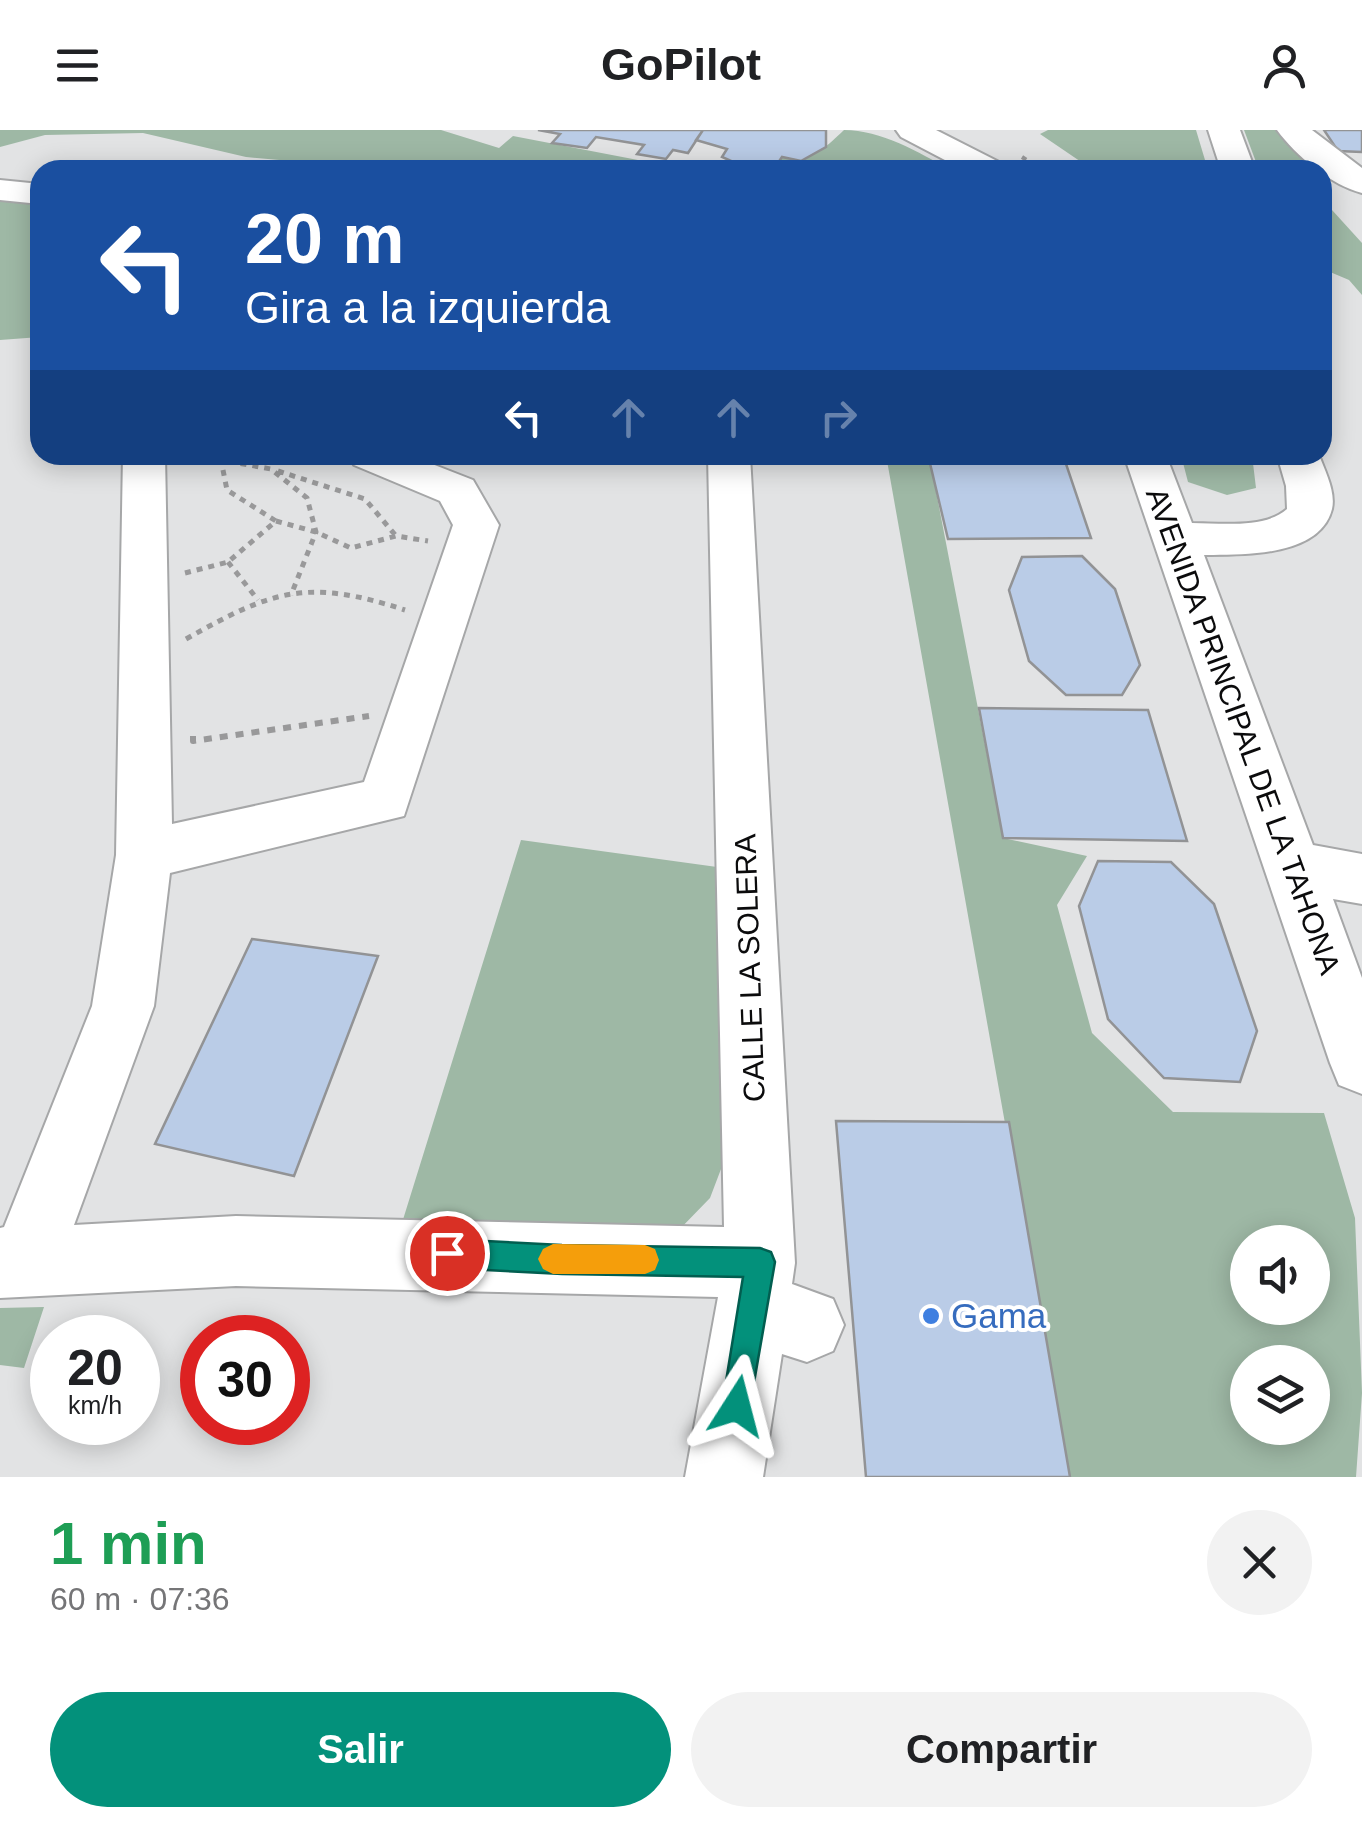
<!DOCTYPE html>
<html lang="es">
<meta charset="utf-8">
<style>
:root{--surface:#fff;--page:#f2f2f2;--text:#202124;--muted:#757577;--accent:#03917b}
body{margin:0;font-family:Arial,sans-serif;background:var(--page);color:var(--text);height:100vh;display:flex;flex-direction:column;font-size:38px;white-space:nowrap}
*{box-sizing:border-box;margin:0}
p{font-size:32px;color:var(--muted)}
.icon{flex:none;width:55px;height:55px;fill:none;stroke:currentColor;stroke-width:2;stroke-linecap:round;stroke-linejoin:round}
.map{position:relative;height:1347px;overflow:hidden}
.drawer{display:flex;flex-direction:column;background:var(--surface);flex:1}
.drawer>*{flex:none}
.guide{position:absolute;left:30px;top:30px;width:1302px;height:305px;border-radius:30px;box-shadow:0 5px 25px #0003;background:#1a4fa0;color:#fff;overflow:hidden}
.fabs{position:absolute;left:1230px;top:1095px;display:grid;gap:20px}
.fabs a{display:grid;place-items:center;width:100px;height:100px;border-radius:50%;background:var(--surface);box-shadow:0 5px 25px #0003;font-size:50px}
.speed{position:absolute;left:30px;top:1185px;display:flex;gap:20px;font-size:50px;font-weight:700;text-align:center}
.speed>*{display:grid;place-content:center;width:130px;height:130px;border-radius:50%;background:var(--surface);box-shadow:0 5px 25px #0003;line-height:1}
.speed small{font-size:25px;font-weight:400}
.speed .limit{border:15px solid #d22;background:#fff;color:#111}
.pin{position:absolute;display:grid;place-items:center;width:85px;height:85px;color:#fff;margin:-42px;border:5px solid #fff;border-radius:50%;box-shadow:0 2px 10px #0007}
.me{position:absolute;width:110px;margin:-55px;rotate:9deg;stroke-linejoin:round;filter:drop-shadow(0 0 8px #0008)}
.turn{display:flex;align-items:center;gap:35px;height:210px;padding:0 50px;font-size:45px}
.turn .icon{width:130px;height:130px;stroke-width:2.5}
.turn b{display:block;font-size:70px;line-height:85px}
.lanes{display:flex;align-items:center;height:95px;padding:0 50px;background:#0003;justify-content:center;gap:50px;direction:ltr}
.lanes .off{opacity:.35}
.round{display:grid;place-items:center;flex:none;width:105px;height:105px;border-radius:52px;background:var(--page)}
.headline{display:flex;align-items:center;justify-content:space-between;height:170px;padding:0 50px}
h1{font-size:60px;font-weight:700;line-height:75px;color:#1e9e55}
.cta{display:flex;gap:20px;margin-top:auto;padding:20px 50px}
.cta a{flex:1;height:115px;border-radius:60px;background:var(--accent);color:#fff;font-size:40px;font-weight:700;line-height:115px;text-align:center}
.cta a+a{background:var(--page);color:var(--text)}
header{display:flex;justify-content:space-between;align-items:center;height:130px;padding:0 50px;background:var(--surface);font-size:45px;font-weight:700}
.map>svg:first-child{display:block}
</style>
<header><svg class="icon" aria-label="menu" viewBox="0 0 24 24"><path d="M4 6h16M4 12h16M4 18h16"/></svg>GoPilot<svg class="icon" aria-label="person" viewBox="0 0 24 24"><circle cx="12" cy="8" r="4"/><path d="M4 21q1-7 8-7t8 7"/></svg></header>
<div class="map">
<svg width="1362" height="1347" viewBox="0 0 1362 1347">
<rect width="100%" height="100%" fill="#e2e3e4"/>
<!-- green -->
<path fill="#9eb8a5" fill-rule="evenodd" d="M 0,0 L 441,0 L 499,18 L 513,6 L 690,40 L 435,40 L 412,37 L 391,40 L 246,27 L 143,3 L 45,5 L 0,17 Z
M 844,0 C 881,0 919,22 950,40 L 692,40 L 775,36 L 782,27 C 810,33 824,19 844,0 Z
M 1048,0 L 1196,0 L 1208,40 L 1093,40 L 1040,4 Z
M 1244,0 L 1293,0 L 1322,40 L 1259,40 Z
M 0,51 L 40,60 L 40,207 L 0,210 Z
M 1322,69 L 1362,113 L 1362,165 L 1349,150 L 1323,139 Z
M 886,325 L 929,325 L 1003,708 L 1087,726 L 1057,775 L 1092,903 L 1173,982 L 1324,983 L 1355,1088 L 1362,1263 L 1356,1347 L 1068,1347 ZM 1248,1112 L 1312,1112 L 1312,1178 L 1248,1178 ZM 1248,1232 L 1312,1232 L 1312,1298 L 1248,1298 Z
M 1181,325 L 1252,325 L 1256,358 L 1227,365 L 1188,352 Z
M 521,710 L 717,737 L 729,1018 L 710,1068 L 676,1103 L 401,1096 Z
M 44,1177 L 24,1238 L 0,1235 L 0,1178 Z"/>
<!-- building -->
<path fill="#bacce7" stroke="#929395" stroke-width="2.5" d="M 538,0 L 703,0 L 688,23 L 673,20 L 666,29 L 637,24 L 644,15 L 596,7 L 587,18 L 552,13 L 560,4 Z
M 703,0 L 826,0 L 826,17 L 801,31 L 782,27 L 776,36 L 749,39 L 722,27 L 727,19 L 696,10 Z
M 1324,0 L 1362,0 L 1362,22 L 1338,21 Z
M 928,325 L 1063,325 L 1091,408 L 948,409 Z
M 1082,426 L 1115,459 L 1140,535 L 1122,565 L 1066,565 L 1029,531 L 1009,460 L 1022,427 Z
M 979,578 L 1148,580 L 1187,711 L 1003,708 Z
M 1098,731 L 1171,732 L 1214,774 L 1257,901 L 1240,952 L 1164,948 L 1108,889 L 1079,776 Z
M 252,809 L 378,826 L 294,1046 L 155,1014 Z
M 836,991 L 1009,992 L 1070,1347 L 866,1347 Z"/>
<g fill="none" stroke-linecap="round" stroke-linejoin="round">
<defs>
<path id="minor" d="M 896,0 L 936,0 L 1001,33 L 1006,40 L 964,40 L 901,7 Z
M 1208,0 L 1240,0 L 1255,40 L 1221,40 Z
M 1277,0 L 1312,0 L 1362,38 L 1362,63 C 1331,55 1296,26 1277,0 Z
M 0,50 L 40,54 L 40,74 L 0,70 Z
M 123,325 L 165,325 L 172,694 L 364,652 L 453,395 L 440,371 L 354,335 L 348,325 L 409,325 L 473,350 L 499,395 L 404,686 L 170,743 L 154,876 L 74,1095 L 236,1086 L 724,1097 L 708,325 L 750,325 L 795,1133 L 792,1154 L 833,1169 L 844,1195 L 833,1221 L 807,1232 L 782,1224 L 763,1347 L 685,1347 L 718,1167 L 236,1156 L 0,1168 L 0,1098 L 4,1097 L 92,876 L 116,725 Z
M 1124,325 L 1166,325 L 1192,393 C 1220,393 1265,399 1287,379 L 1286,356 L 1277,325 L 1319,325 C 1325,341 1336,362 1332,379 C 1320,427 1242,425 1204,425 L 1313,715 L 1362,724 L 1362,774 L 1333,769 L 1362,848 L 1362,964 L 1339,955 L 1330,933 Z"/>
</defs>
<!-- minor casing -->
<use href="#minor" stroke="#a6a7a8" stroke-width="4"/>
<!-- path-far2 -->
<path stroke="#99999a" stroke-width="4" stroke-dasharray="5 5" stroke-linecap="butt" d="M 1022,27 L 1042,40"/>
<!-- path-far1 -->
<path stroke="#99999a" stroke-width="5" stroke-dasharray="6 6" stroke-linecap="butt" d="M 200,325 L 221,330
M 278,341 L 365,369 L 396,406
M 276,391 L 316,402 L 351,418 L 396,406 L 428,411
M 228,432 L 258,470
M 185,443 L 228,432 L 276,391 L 227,360 L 221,330 L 271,339 L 307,368 L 316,402 L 291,465
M 186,509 C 273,460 307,448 405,480"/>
<!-- path -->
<path stroke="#99999a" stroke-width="6" stroke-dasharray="8 8" stroke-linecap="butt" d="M 193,606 L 193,611 L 369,586"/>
<!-- minor -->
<use href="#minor" fill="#fff" fill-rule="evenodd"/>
</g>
<!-- route -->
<path fill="#03917b" stroke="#025e50" stroke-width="2.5" d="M 447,1109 L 562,1115 L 760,1118 L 771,1122 L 775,1132 L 748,1287 L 737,1291 L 726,1287 L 722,1276 L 743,1147 L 562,1144 L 447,1138 L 437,1134 L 432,1123 L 437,1113 Z"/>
<!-- slow -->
<path fill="#f59e0b" d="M 553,1114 L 645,1115 L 655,1119 L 659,1130 L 655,1140 L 645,1144 L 553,1144 L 543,1139 L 538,1129 L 543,1119 Z"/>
<!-- markers -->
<circle fill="#3f7fe0" stroke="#fff" stroke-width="4" cx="931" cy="1186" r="10"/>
<g text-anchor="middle" stroke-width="8" stroke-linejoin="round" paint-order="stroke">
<!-- street labels -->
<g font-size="30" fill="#0b0b0c" stroke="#fff">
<text transform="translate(1243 601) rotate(70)" y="10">AVENIDA PRINCIPAL DE LA TAHONA</text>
<text transform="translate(750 838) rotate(-92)" y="10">CALLE LA SOLERA</text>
</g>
<!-- near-shop labels -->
<g font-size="35" fill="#366cbe" stroke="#fff" text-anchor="start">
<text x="951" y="1198">Gama</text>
</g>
</g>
</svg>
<div class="fabs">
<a><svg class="icon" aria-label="sound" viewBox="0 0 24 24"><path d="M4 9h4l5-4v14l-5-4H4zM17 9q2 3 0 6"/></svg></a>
<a><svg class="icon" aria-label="layers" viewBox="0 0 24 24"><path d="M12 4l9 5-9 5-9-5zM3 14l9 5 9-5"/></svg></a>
</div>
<div class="speed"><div>20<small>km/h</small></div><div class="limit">30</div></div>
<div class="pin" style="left:447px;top:1123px;background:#d93025"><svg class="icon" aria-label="arrive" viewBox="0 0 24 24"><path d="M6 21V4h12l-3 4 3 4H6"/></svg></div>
<svg class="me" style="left:737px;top:1276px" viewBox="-20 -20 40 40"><path d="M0-17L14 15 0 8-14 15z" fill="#03917b" stroke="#fff" stroke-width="4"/></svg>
<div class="guide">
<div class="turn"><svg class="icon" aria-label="left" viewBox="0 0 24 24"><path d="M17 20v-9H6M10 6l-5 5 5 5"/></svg><div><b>20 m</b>Gira a la izquierda</div></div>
<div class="lanes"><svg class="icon" aria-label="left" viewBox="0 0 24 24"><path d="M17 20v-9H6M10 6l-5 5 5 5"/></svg><svg class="icon off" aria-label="ahead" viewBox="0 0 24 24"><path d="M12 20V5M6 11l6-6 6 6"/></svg><svg class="icon off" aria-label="ahead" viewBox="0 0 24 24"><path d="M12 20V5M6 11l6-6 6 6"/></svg><svg class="icon off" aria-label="right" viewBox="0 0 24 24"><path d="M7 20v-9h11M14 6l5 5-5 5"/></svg></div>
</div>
</div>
<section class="drawer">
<div class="headline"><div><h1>1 min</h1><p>60 m · 07:36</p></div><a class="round"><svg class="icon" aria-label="close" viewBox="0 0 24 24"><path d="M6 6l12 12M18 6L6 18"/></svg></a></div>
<div class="cta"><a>Salir</a><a>Compartir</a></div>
</section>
